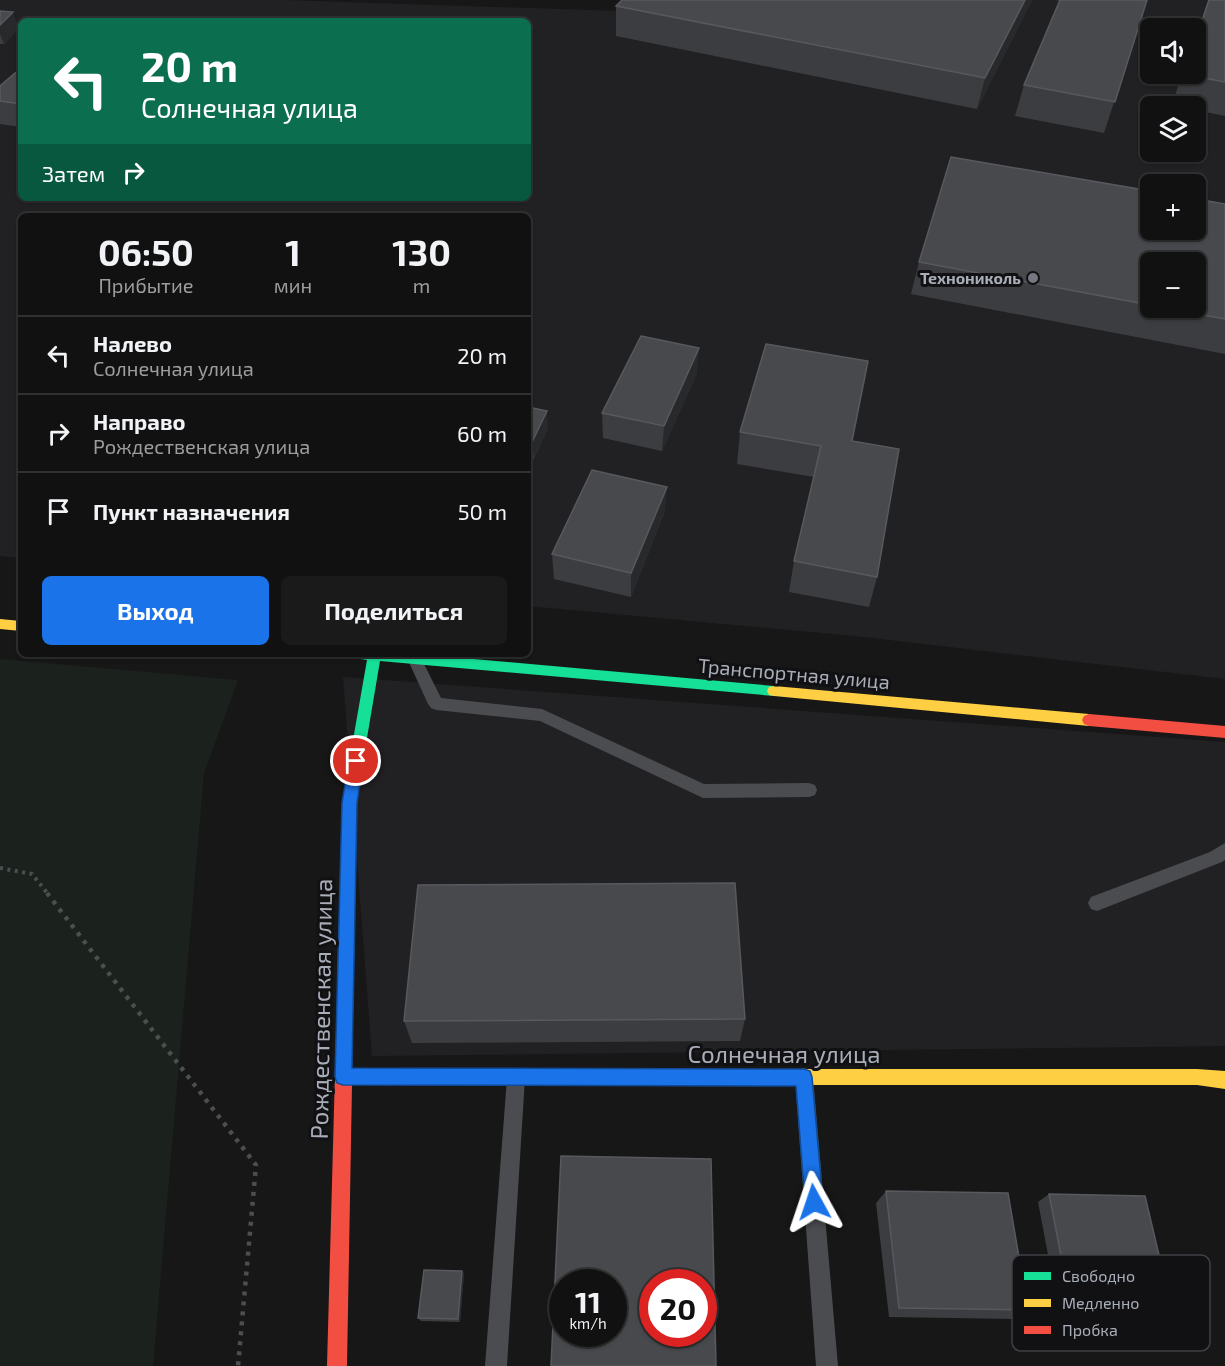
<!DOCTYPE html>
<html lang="ru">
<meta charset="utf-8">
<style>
:root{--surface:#111;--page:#1a1a1a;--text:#f1f3f6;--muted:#9c9d9f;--line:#303131;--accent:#1a73e8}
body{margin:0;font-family:"Exo 2",sans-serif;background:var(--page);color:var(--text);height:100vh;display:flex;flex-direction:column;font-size:22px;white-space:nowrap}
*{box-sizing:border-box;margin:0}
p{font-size:20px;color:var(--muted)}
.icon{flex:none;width:33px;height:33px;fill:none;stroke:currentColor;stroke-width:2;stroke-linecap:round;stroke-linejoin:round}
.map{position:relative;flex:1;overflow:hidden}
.panel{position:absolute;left:18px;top:213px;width:513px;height:444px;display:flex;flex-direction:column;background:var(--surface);border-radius:9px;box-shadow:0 2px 4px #0004,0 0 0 2px var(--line)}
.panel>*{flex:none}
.top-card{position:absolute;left:18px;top:18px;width:513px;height:183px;border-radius:9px;box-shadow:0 2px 4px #0004,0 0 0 2px var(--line);background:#0b6e4f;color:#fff;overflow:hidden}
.controls{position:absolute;left:1140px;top:18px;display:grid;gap:12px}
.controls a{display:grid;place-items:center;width:66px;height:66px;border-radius:9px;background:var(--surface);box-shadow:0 2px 4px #0004,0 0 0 2px var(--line);font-size:30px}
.speed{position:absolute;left:549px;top:1269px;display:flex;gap:12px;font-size:30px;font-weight:700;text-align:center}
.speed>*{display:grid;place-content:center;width:78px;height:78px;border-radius:50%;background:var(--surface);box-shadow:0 2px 4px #0004,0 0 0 2px var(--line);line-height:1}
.speed small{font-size:15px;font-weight:400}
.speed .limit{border:9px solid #d22;background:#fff;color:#111}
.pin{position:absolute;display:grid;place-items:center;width:51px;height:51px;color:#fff;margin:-26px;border:3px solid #fff;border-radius:50%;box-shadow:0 2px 6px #0007}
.me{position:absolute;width:66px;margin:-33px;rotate:355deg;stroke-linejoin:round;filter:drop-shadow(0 0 4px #0008)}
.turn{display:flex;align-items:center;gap:21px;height:126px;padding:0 24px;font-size:27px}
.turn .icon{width:78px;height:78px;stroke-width:2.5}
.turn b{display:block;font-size:42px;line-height:51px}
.then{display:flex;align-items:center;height:57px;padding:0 24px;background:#0003;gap:12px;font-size:22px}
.eta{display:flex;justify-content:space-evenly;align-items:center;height:102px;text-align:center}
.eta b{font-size:36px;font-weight:700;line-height:42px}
.button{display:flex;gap:12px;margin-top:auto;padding:12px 24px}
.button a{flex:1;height:69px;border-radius:9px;background:var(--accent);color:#fff;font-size:24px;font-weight:700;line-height:69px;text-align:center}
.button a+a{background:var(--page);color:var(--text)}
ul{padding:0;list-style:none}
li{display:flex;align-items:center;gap:18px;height:78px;padding:0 24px;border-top:2px solid var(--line)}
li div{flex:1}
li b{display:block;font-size:22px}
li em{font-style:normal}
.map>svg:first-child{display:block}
</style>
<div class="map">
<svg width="1225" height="1366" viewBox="0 0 1225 1366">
<rect width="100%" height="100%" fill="#171717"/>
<!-- built -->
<path fill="#212124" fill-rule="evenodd" d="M 0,0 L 285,0 L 618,11 L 628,0 L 1225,0 L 1225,679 L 855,636 L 528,606 L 528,216 L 21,216 L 21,558 L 0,556 ZM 21,21 L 528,21 L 528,198 L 21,198 ZM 1150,28 L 1196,28 L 1196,74 L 1150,74 ZM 1150,106 L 1196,106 L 1196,152 L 1150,152 ZM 1150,184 L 1196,184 L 1196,230 L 1150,230 ZM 1150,262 L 1196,262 L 1196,308 L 1150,308 Z
M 343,677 L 1225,742 L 1225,1046 L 372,1056 Z"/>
<!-- green -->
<path fill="#1b211c" d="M 0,659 L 238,680 L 204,773 L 153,1366 L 0,1366 Z"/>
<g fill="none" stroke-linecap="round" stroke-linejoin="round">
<!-- path-far1 -->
<path stroke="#4d4e52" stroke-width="4" stroke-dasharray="3 4.5" stroke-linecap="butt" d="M 0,868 L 32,874 L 48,894"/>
<!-- path -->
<path stroke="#4d4e52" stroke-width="4.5" stroke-dasharray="4 6" stroke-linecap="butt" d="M 47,893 L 256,1165 L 238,1366"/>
<!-- lane -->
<path fill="#4b4c50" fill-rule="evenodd" d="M 409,654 L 419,654 L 441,698 L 542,709 L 704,784 L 809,783 L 815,785 L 817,790 L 815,795 L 809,797 L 703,798 L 540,721 L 436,710 L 431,708 L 428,704 L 407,658 Z
M 1225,843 L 1225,860 L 1222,862 L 1097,911 L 1091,909 L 1088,903 L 1091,897 L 1210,852 Z
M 804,1068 L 811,1070 L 813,1077 L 838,1366 L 816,1366 L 795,1077 L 797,1070 Z
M 516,1069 L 523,1071 L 525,1078 L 507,1366 L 485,1366 L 507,1078 L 509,1071 Z"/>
<!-- fast -->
<path fill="#16e098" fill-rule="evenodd" d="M 352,654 L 418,654 L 774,686 L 779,687 L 781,691 L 779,695 L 774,696 L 380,661 L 356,803 L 354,962 L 352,967 L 346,970 L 340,967 L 338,962 L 342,803 L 367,660 L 354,658 Z"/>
<!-- slow -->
<path fill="#ffcf43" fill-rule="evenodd" d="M 0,619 L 21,621 L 21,631 L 0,629 Z
M 774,686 L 1089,714 L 1094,716 L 1096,720 L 1094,724 L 1089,726 L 774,696 L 769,695 L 767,691 L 769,687 Z
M 782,1069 L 1197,1069 L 1225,1071 L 1225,1089 L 1197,1085 L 782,1085 L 776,1083 L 774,1077 L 776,1071 Z"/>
<!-- jam -->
<path fill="#f24e42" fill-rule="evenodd" d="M 1089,714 L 1225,726 L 1225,738 L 1089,726 L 1084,724 L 1082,720 L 1084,716 Z
M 346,954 L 352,957 L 354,962 L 352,1069 L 782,1069 L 788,1071 L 790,1077 L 788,1083 L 782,1085 L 352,1085 L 347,1366 L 327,1366 L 338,962 L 340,957 Z"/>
</g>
<!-- wall -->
<path fill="#3c3d40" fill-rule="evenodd" d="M 1032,0 L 977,109 L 616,36 L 616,6 Z
M 1055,0 L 1147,0 L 1104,133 L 1015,116 L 1024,85 L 1060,1 Z
M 1208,0 L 1225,0 L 1225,116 L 1196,110 L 1196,106 L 1180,106 L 1172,105 L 1182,74 L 1196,74 L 1196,36 Z
M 0,11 L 19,28 L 4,44 L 0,44 Z
M 21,73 L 21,127 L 0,124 L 0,86 Z
M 1225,204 L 1225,354 L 911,294 L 919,262 ZM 1150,262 L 1196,308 L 1150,308 Z
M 697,373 L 662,451 L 603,438 L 602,413 Z
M 528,407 L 548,428 L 534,459 L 528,459 Z
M 740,432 L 852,441 L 877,577 L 869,607 L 789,592 L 794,561 L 814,477 L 737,464 Z
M 665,511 L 631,597 L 554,579 L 552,554 Z
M 745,1019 L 740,1041 L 412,1043 L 404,1021 Z
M 886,1191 L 1028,1310 L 1013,1319 L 889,1317 L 876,1203 Z
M 1049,1194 L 1173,1314 L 1159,1320 L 1060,1318 L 1038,1202 Z
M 462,1271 L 464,1274 L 460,1322 L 421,1321 L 418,1318 Z"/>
<!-- shaded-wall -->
<path fill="#28292a" d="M 1025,0 L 1032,0 L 977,109 L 985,78 Z
M 13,12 L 19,28 L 4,44 L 0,34 L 0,25 Z
M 699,348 L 697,373 L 662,451 L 664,426 Z
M 547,411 L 548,428 L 534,459 L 532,442 Z
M 667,487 L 665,511 L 631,597 L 631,573 Z
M 462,1271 L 464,1274 L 460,1322 L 458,1319 Z"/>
<!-- building -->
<path fill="#48494d" stroke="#57595e" stroke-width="1.5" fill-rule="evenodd" d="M 622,0 L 1025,0 L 985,78 L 616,6 Z
M 1060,0 L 1147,0 L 1115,102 L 1024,85 Z
M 1209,0 L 1225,0 L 1225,82 L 1183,74 L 1196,74 L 1196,39 Z
M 0,11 L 13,12 L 0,25 Z
M 15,73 L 21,73 L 21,104 L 0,101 L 0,86 Z
M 951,157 L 1150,191 L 1150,230 L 1196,230 L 1196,199 L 1225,204 L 1225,319 L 1164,308 L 1196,308 L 1196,262 L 1150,262 L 1150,305 L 919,262 Z
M 641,336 L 699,348 L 664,426 L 602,413 Z
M 766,344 L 868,361 L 852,441 L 899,449 L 877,577 L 794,561 L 821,446 L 740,432 Z
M 528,407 L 547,411 L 532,442 L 528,442 Z
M 592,470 L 667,487 L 631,573 L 552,554 Z
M 735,883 L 745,1019 L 404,1021 L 418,885 Z
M 561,1156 L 711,1159 L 716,1366 L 551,1366 ZM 562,1282 L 614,1282 L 614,1334 L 562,1334 ZM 652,1282 L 704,1282 L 704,1334 L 652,1334 Z
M 886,1191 L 1008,1193 L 1028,1310 L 899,1308 Z
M 1049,1194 L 1145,1196 L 1173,1314 L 1072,1312 Z
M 424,1270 L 462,1271 L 458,1319 L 418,1318 Z"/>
<!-- route -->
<path fill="#1a73e8" stroke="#114b97" stroke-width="1.5" d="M 356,755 L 361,757 L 363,761 L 357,803 L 352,1068 L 804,1069 L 810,1071 L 812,1077 L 823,1202 L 820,1209 L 814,1211 L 807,1209 L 805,1202 L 796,1086 L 343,1085 L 337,1083 L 335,1077 L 342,803 L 349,761 L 351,757 Z"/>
<!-- markers -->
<circle fill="#757880" stroke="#111113" stroke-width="2" cx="1033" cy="278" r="6"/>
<g text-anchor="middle" stroke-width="6" stroke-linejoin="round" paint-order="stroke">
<!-- far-poi labels -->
<g font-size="16" font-weight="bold" fill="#a8adb8" stroke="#111113" text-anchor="end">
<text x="1021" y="284">Технониколь</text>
</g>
<!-- street labels -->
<g font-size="20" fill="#a8adb8" stroke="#111113">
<text transform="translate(794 674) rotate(5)" y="7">Транспортная улица</text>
</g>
<!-- near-street labels -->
<g font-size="24" fill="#a8adb8" stroke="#111113">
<text transform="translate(322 1009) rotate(-89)" y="8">Рождественская улица</text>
<text x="784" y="1063">Солнечная улица</text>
</g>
</g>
<!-- legend -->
<rect x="1012" y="1255" width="198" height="96" rx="9" fill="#111113" stroke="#3e4045" stroke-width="1.5"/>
<rect x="1024" y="1272" width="27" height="8" fill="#16e098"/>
<rect x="1024" y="1299" width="27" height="8" fill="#ffcf43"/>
<rect x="1024" y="1326" width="27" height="8" fill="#f24e42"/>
<g font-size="16" fill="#a8adb8">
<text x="1062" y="1282">Свободно</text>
<text x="1062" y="1309">Медленно</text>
<text x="1062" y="1336">Пробка</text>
</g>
</svg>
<div class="controls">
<a><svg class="icon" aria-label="sound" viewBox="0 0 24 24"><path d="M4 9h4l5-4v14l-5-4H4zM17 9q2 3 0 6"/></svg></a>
<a><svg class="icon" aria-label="layers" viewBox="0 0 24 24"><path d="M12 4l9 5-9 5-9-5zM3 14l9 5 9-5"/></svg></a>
<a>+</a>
<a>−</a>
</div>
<div class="speed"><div>11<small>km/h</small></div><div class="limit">20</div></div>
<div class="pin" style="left:356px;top:761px;background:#d93025"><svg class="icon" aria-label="arrive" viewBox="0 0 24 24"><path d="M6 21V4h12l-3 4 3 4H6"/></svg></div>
<svg class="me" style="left:814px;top:1202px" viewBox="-20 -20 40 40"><path d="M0-17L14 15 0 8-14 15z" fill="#1a73e8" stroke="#fff" stroke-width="4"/></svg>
<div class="top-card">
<div class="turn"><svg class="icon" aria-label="left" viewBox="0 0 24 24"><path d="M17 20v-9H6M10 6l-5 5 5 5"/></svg><div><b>20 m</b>Солнечная улица</div></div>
<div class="then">Затем<svg class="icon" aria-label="right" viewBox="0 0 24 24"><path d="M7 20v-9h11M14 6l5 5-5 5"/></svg></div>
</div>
<section class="panel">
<div class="eta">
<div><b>06:50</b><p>Прибытие</p></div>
<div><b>1</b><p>мин</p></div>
<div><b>130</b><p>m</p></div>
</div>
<ul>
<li><svg class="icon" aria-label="left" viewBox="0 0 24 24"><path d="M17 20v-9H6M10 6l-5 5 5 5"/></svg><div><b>Налево</b><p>Солнечная улица</p></div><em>20 m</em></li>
<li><svg class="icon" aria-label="right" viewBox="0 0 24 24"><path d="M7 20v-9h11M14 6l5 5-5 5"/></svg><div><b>Направо</b><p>Рождественская улица</p></div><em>60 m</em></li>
<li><svg class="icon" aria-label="arrive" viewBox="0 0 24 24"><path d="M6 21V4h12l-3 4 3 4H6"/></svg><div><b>Пункт назначения</b></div><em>50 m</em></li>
</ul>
<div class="button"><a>Выход</a><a>Поделиться</a></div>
</section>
</div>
